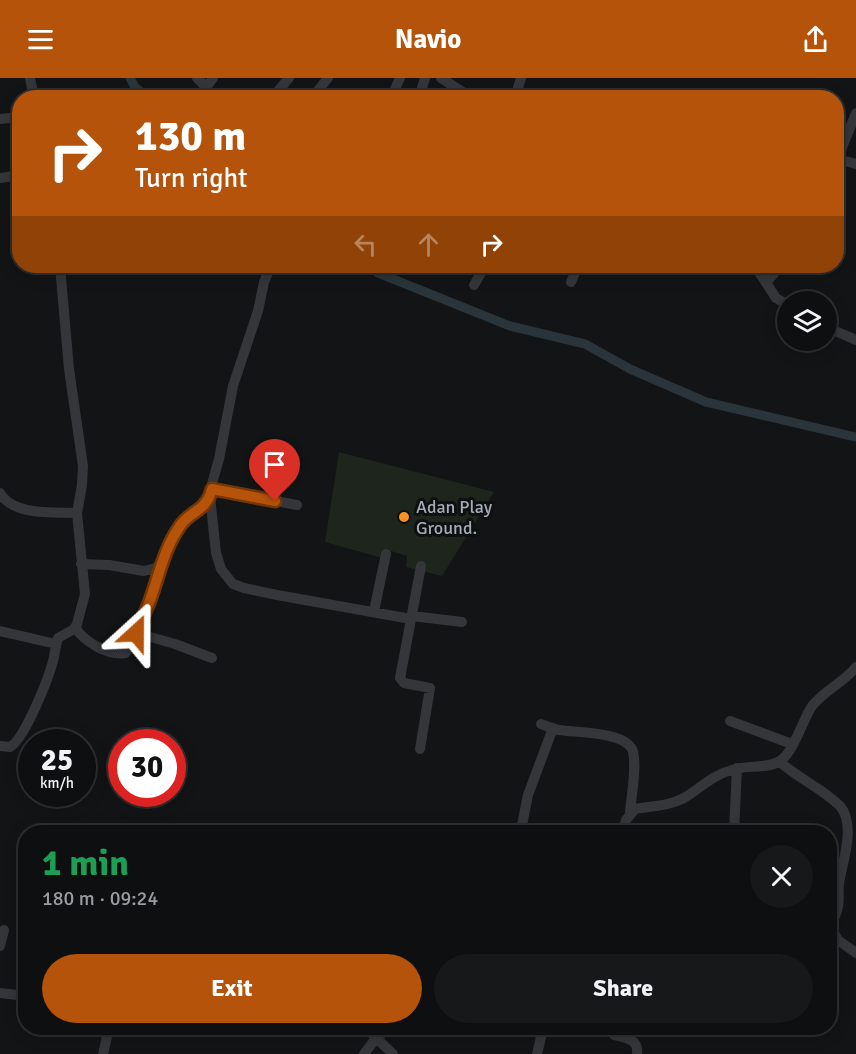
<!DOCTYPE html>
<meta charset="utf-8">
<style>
:root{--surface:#0e0f10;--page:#171819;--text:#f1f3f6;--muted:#9b9c9f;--line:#2e2f30;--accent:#b45309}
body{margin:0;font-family:Signika,sans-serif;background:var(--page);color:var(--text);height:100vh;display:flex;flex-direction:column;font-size:22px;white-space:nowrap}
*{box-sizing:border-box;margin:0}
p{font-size:20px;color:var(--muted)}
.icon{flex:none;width:33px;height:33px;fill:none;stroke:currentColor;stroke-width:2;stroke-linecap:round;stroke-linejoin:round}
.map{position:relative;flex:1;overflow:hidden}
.sheet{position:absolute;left:18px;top:747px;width:819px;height:210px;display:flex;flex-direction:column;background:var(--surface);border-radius:24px;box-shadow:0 3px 15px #0003,0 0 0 2px var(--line)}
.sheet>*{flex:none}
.banner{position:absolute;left:12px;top:12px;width:832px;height:183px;border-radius:24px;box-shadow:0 3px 15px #0003,0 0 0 2px var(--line);background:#b45309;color:#fff;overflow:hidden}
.controls{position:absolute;left:777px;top:213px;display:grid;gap:12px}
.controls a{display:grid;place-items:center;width:60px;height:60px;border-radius:50%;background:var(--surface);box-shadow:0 3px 15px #0003,0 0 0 2px var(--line);font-size:30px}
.speed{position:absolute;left:18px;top:651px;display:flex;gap:12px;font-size:30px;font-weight:700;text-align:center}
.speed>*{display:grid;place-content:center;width:78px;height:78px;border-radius:50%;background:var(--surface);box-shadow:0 3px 15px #0003,0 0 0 2px var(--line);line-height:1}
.speed small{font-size:15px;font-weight:400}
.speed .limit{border:9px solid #d22;background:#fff;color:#111}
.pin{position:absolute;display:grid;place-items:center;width:51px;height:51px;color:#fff;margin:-62px -26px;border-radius:50% 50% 50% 0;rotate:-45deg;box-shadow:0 0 6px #0007}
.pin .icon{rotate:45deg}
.me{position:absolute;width:66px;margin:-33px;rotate:24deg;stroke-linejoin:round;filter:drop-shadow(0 0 4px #0008)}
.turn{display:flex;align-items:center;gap:21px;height:126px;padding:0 24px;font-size:27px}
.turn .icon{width:78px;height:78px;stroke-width:2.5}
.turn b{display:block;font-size:42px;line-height:51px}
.lanes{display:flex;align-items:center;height:57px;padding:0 24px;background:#0003;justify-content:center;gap:30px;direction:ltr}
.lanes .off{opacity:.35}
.round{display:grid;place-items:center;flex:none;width:63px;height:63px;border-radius:32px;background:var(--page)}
.summary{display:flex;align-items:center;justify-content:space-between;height:102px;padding:0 24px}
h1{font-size:36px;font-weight:700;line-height:45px;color:#1e9e55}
.cta{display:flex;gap:12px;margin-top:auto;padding:12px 24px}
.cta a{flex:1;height:69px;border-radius:36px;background:var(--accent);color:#fff;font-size:24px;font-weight:700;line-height:69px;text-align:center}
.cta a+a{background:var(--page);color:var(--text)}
header{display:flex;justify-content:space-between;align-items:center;height:78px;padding:0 24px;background:var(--accent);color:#fff;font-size:27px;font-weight:700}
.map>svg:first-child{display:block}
</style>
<header><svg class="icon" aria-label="menu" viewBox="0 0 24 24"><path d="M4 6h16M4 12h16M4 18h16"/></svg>Navio<svg class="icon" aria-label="share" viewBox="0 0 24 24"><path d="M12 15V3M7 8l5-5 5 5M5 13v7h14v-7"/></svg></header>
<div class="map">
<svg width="856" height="976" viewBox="0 0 856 976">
<rect width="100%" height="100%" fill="#131415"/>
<!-- green -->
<path fill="#1d251d" d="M 339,374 L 494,414 L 442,498 L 406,489 L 407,478 L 391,473 L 386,481 L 325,464 Z"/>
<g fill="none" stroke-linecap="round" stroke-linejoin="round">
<!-- canal -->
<path stroke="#29353a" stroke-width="9" d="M 130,0 L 135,9 L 148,20
M 367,188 L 378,195 L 510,248 L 585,266 L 630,291 L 706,324 L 856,359"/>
<!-- minor -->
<path stroke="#34363a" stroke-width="10" d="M 30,0 L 34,20
M 197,0 L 206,9
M 441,0 L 472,20
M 198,20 L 213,0
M 272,20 L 289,0
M 312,20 L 328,0
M 391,20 L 400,0
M 419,20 L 425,0
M 515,20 L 521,0
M 0,41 L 20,39
M 837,81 L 856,86
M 837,82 L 856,35
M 0,100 L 20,97
M 755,188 L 776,220 L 788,227
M 571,204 L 578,188
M 766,205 L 780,188
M 474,207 L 485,188
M 826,249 L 856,262
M 212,411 L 297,427
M 0,415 C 13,438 54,434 77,435
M 210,418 L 216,475 L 221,491 L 233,506 L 244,510 L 277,517 L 411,541
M 81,486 L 109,487 L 144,493 L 156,490 L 164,480 L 176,454 L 183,444 L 206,427 L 219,381 L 233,308 L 258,233 L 264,204 L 271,188
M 374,533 L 386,476
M 412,538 L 462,544
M 75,549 C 84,564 108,578 126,575 L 149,525 L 160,487
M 0,553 L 56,566
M 136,555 L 175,566 L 212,580
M 730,643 L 792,666
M 541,646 C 547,648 553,651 559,652 C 575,655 628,653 633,674 C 637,690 631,719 630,735
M 0,668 L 10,669 C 25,661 50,597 54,579 C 55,573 56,567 58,560 L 74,551 L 77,546 L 85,516 L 77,435 L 82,407 L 83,388 L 69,291 L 60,188
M 420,671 L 430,610 L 404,605 L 400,600 L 421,488
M 780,684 C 799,701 822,710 840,728 C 856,747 843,782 839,805 C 838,814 840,824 837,833 C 835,839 832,844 831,850 L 838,862 L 856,875
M 521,752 L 528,717 L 553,650
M 623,754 L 626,742 L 635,731 C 652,728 669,728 684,720 C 702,709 714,696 735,691 C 749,687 768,691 780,683 C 794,674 802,643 812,628 C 825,612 844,604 856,589
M 734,754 L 737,690
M 0,868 L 4,852
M 0,915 L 26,918
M 366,950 L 393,976
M 614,957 C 626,960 639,961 637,976
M 103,976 L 109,950
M 364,976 L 376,960 L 389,950
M 537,976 L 543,951"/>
</g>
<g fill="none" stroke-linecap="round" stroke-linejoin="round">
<defs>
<path id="route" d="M 136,555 C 140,545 145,535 149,525 C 159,499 163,472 180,448 C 191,432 206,434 212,411 L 275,423"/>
</defs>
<!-- route casing -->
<use href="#route" stroke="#753606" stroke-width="15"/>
<!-- route -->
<use href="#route" stroke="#b45309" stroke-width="10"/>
</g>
<!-- markers -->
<circle fill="#fd9123" stroke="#0e0f10" stroke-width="2" cx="404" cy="439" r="6"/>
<g text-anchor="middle" stroke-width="6" stroke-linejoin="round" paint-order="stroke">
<!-- poi labels -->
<g font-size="18" fill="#a4adb6" stroke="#0e0f10" text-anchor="start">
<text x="416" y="435">Adan Play<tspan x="416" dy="21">Ground.</tspan></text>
</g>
</g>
</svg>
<div class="controls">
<a><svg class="icon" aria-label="layers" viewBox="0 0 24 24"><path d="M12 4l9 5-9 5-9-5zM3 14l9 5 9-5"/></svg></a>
</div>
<div class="speed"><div>25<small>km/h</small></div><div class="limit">30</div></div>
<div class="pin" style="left:275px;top:423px;background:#d93025"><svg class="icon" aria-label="arrive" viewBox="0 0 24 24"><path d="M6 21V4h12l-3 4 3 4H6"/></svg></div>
<svg class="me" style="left:136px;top:555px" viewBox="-20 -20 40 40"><path d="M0-17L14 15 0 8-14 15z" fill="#b45309" stroke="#fff" stroke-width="4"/></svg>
<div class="banner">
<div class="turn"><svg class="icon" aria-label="right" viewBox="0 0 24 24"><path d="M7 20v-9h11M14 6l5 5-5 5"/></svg><div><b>130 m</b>Turn right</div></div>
<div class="lanes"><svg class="icon off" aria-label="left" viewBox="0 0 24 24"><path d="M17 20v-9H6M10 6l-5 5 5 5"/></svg><svg class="icon off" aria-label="ahead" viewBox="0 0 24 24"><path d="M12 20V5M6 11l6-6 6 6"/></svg><svg class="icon" aria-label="right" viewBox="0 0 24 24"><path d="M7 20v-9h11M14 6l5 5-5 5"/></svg></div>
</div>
<section class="sheet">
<div class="summary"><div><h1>1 min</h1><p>180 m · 09:24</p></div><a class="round"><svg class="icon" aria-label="close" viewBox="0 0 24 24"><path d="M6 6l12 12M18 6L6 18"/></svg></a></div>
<div class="cta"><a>Exit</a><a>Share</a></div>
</section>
</div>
